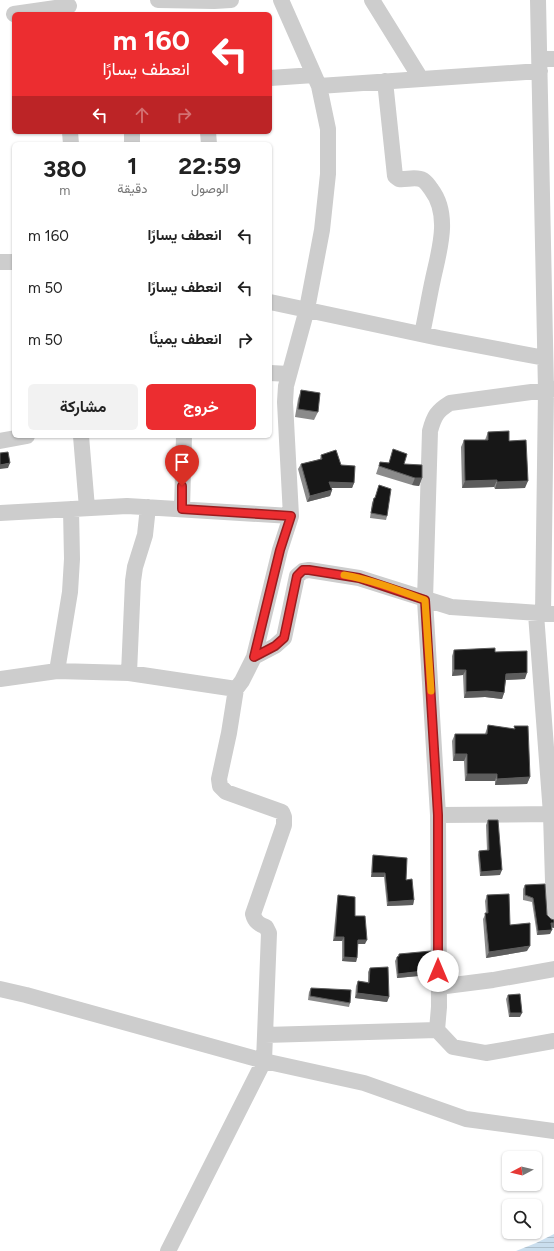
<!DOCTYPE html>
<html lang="ar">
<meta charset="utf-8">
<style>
:root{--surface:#fff;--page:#f2f2f2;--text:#222;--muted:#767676;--accent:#ec2d30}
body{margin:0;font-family:Figtree,Vazirmatn,sans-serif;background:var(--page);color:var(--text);direction:rtl;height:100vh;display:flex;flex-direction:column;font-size:15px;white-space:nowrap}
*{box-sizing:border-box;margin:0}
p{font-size:13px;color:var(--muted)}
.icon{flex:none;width:22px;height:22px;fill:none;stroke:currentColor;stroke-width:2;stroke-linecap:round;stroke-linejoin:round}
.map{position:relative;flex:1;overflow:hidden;direction:ltr}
.drawer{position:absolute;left:12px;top:142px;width:260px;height:296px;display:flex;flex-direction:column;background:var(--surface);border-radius:6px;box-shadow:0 1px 3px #0004;direction:rtl}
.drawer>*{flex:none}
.guide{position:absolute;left:12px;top:12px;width:260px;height:122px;border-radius:6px;box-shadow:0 1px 3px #0004;direction:rtl;background:#ec2d30;color:#fff;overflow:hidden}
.needle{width:26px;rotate:263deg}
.controls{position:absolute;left:502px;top:1151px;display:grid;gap:8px}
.controls a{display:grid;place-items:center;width:40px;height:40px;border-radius:6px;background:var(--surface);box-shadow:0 1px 3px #0004;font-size:20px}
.pin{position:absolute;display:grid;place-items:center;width:34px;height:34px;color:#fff;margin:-41px -17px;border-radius:50% 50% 50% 0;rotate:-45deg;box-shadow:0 0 4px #0007}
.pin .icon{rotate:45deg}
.me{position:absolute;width:44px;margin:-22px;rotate:0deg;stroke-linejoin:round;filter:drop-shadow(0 0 3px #0008)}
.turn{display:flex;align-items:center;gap:14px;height:84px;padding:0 16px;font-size:18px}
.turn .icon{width:52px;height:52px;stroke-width:2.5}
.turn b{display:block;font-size:28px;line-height:34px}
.lanes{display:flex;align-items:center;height:38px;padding:0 16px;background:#0003;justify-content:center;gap:20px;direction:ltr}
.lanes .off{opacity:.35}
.eta{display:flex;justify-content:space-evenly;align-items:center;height:68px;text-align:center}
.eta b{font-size:24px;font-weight:700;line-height:28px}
.primary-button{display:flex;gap:8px;margin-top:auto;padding:8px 16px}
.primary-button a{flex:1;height:46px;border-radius:6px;background:var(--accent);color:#fff;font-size:16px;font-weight:700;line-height:46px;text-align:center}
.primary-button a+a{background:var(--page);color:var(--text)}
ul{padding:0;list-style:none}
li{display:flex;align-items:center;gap:12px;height:52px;padding:0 16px}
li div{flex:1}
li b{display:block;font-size:15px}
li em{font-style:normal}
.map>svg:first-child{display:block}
</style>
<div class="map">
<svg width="554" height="1251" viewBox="0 0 554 1251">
<defs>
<pattern id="water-rules" width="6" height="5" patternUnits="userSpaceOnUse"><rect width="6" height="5" fill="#cadeee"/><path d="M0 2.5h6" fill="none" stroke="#aebfcc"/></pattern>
</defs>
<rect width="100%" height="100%" fill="#fff"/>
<!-- water -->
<path fill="url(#water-rules)" d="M 554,1234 L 554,1251 L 516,1251 L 536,1243 Z"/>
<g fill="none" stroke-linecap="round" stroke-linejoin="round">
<!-- minor -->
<path stroke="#cdcdcd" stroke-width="16" d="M 158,0 L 214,1 L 231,0
M 372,0 L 421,79
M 538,0 L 546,390 L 543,614
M 14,14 L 69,6
M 540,59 L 554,59
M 270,78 L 314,75
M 385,81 L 395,176 L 399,179 C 406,180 416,176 423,180 C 426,182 429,186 431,189 C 451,215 439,251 433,279 C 429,297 426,316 422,334
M 319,86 L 540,71
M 70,132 L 71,144
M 132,132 L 132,144
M 208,132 L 209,144
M 0,262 L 14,262
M 270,302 L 439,338 L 545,358
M 270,373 L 289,374
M 554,389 L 450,403 C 437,411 434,416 430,431 L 425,600 L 438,815 L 439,1007 L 437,1030 L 453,1047 L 486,1053 L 554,1041
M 81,436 L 87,508
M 0,441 L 27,436
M 182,509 L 184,436
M 0,513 L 127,506 L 291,516
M 536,614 L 551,814 L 554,915
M 254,657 L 275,646 L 284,638 L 297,576 L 303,571 L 309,570 L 359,578 L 451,607 L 554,614
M 57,671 L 70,592 L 72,559 L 71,509
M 129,673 L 133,581 L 135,567 L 145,535 L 148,507
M 0,679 L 57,671 L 129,673 L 236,689 L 242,681 L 254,657 L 280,550 L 291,516 L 285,402 L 286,386 L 307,309 L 322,230 L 328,174 L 328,129 L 319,86 L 281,0
M 438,815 L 554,814
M 438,987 L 493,980 L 554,969
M 0,989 L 26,995 L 264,1061 L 364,1083 L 466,1119 L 554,1131
M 265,1035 L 437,1030
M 168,1251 L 264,1061 L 269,933 L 266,927 C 259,924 255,922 253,914 L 284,825 L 284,817 L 282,812 L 226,792 L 220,786 L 219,779 L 229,733 L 236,689"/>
</g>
<!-- wall -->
<path fill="#8b8b8b" d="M 301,390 L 318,412 L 314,420 L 295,417 L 298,399 Z
M 488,432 L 509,441 L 525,488 L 495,489 L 494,487 L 462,488 L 461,447 L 464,440 L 485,440 Z
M 321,455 L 341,465 L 354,483 L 352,488 L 331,488 L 332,490 L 330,496 L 307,502 L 298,469 L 301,464 L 320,459 Z
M 380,462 L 404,464 L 422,478 L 419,486 L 412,485 L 376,474 Z
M 374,498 L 387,516 L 386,520 L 370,518 L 372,503 Z
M 454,650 L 495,652 L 525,679 L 506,680 L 504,693 L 502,699 L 485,697 L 464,698 L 463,675 L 452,676 L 452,656 Z
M 488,725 L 514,729 L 514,726 L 530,777 L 527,784 L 495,785 L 495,781 L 465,781 L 464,761 L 453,761 L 452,741 L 455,734 L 485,734 Z
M 488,820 L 500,875 L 480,876 L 478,855 L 479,851 L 487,850 L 486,825 Z
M 373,855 L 406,880 L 414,900 L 413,905 L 387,906 L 384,877 L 371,877 L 372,859 Z
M 525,885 L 547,915 L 551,919 L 552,927 L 550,934 L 537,935 L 532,902 L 523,900 L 523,889 Z
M 338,895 L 365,944 L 358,944 L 357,958 L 356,962 L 342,961 L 342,941 L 333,941 L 337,900 Z
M 487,895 L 510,925 L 527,951 L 486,958 L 483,919 L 486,913 L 485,901 Z
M 399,954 L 429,975 L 397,978 L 395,961 L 397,957 L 398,957 Z
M 370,968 L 389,997 L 387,1002 L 355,998 L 356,986 L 358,981 L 368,982 L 368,972 Z
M 311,988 L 350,1003 L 349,1007 L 308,1000 L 309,992 Z
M 508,995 L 520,1017 L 509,1017 L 506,999 Z"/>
<!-- shaded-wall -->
<path fill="#5d5d5d" d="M 10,463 L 8,468 L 0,469 L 0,465 Z
M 415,478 L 422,478 L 419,486 L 412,485 Z
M 497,480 L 494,487 L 462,488 L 465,481 Z
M 528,481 L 525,488 L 495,489 L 497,482 Z
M 329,482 L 354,483 L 352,488 L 327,488 Z
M 332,490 L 330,496 L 307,502 L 310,496 Z
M 454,670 L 466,670 L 463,675 L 452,676 Z
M 527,673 L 525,679 L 504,680 L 506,674 Z
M 487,691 L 504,693 L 502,699 L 485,697 L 464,698 L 466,692 Z
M 455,754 L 467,754 L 464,761 L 453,761 Z
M 467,774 L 497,774 L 495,781 L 465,781 Z
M 530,777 L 527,784 L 495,785 L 497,779 Z
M 502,870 L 500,875 L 480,876 L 481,872 Z
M 372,873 L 385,873 L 384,877 L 371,877 Z
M 414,900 L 413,905 L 387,906 L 388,902 Z
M 551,923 L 554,923 L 554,928 L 549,927 Z
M 552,930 L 550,934 L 537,935 L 538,931 Z
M 335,937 L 344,937 L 342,941 L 333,941 Z
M 358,940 L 367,940 L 365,944 L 357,944 Z
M 530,946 L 527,951 L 486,958 L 489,952 Z
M 344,957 L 357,958 L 356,962 L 342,961 Z
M 431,970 L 429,975 L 397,978 L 398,974 Z
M 357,993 L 389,997 L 387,1002 L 355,998 Z
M 510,1013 L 522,1013 L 520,1017 L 509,1017 Z"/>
<!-- building -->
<path fill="#171717" stroke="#5d5d5d" d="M 301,390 L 320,393 L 318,412 L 298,409 Z
M 509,431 L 509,441 L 526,440 L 528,481 L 497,482 L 497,480 L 465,481 L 464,440 L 488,440 L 488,432 Z
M 393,449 L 407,454 L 404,464 L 422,465 L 422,478 L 415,478 L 379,466 L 380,462 L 389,463 Z
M 336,450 L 341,465 L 355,466 L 354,483 L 329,482 L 332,490 L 310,496 L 301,464 L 322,459 L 321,455 Z
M 8,452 L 10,463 L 0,465 L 0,453 Z
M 379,485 L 391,489 L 387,516 L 371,513 L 374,498 L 375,498 Z
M 495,648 L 495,652 L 527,651 L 527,673 L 506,674 L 504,693 L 487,691 L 466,692 L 466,670 L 454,670 L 454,650 Z
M 488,725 L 515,729 L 514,726 L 528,726 L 530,777 L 497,779 L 497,774 L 467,774 L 467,754 L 455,754 L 455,734 L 487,734 Z
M 488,820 L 498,820 L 502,870 L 481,872 L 479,851 L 489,850 Z
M 373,855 L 407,858 L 406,880 L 412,879 L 414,900 L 388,902 L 385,873 L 372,873 Z
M 545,884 L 547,915 L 551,919 L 554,920 L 554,923 L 551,923 L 552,930 L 538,931 L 533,898 L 525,895 L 525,885 Z
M 509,894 L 510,925 L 530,923 L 530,946 L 489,952 L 485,913 L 488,913 L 487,895 Z
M 338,895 L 355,897 L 355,916 L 365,916 L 367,940 L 358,940 L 357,958 L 344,957 L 344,937 L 335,937 Z
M 431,951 L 431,970 L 398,974 L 397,957 L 399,956 L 399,954 Z
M 388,967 L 389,997 L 357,993 L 358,981 L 369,983 L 370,968 Z
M 311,988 L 351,990 L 350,1003 L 310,996 Z
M 520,994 L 522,1013 L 510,1013 L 508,995 Z"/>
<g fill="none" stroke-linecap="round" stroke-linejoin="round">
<defs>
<path id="route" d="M 182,486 L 182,509 L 291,516 L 280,550 L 254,657 L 275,646 L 284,638 L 297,576 L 303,570 L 309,570 L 359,578 L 425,600 L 438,815 L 438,971"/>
</defs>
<!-- route casing -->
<use href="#route" stroke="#991d1f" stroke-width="10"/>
<!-- route -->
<use href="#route" stroke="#ec2d30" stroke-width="7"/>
<!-- slow -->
<path stroke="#f59e0b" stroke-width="7" d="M 344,575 C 372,580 398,590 425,600 L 431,691"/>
</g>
</svg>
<div class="controls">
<a><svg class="needle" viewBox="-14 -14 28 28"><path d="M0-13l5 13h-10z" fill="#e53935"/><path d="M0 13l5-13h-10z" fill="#767676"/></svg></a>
<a><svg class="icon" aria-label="search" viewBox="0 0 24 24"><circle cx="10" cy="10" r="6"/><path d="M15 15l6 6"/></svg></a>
</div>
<div class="pin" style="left:182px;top:486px;background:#d93025"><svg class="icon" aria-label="arrive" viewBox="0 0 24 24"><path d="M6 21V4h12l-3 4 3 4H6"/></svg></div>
<svg class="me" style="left:438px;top:971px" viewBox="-20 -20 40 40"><circle r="19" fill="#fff"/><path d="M0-13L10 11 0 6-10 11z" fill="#ec2d30"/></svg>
<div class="guide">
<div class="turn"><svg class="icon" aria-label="left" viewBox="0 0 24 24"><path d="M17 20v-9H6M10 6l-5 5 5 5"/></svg><div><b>160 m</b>انعطف يسارًا</div></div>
<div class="lanes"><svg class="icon" aria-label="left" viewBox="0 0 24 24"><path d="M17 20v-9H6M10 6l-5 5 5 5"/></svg><svg class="icon off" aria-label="ahead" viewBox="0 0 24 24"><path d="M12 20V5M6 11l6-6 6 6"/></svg><svg class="icon off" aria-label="right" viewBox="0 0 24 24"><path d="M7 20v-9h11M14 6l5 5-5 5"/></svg></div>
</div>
<section class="drawer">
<div class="eta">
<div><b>22:59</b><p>الوصول</p></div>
<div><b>1</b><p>دقيقة</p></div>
<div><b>380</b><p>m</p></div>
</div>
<ul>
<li><svg class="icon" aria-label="left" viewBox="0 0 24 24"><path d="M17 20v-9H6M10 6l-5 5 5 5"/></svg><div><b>انعطف يسارًا</b></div><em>160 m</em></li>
<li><svg class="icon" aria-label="left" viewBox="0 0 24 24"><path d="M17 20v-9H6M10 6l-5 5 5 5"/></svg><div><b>انعطف يسارًا</b></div><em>50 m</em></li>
<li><svg class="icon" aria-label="right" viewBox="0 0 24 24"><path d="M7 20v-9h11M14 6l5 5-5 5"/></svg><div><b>انعطف يمينًا</b></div><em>50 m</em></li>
</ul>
<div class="primary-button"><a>خروج</a><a>مشاركة</a></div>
</section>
</div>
